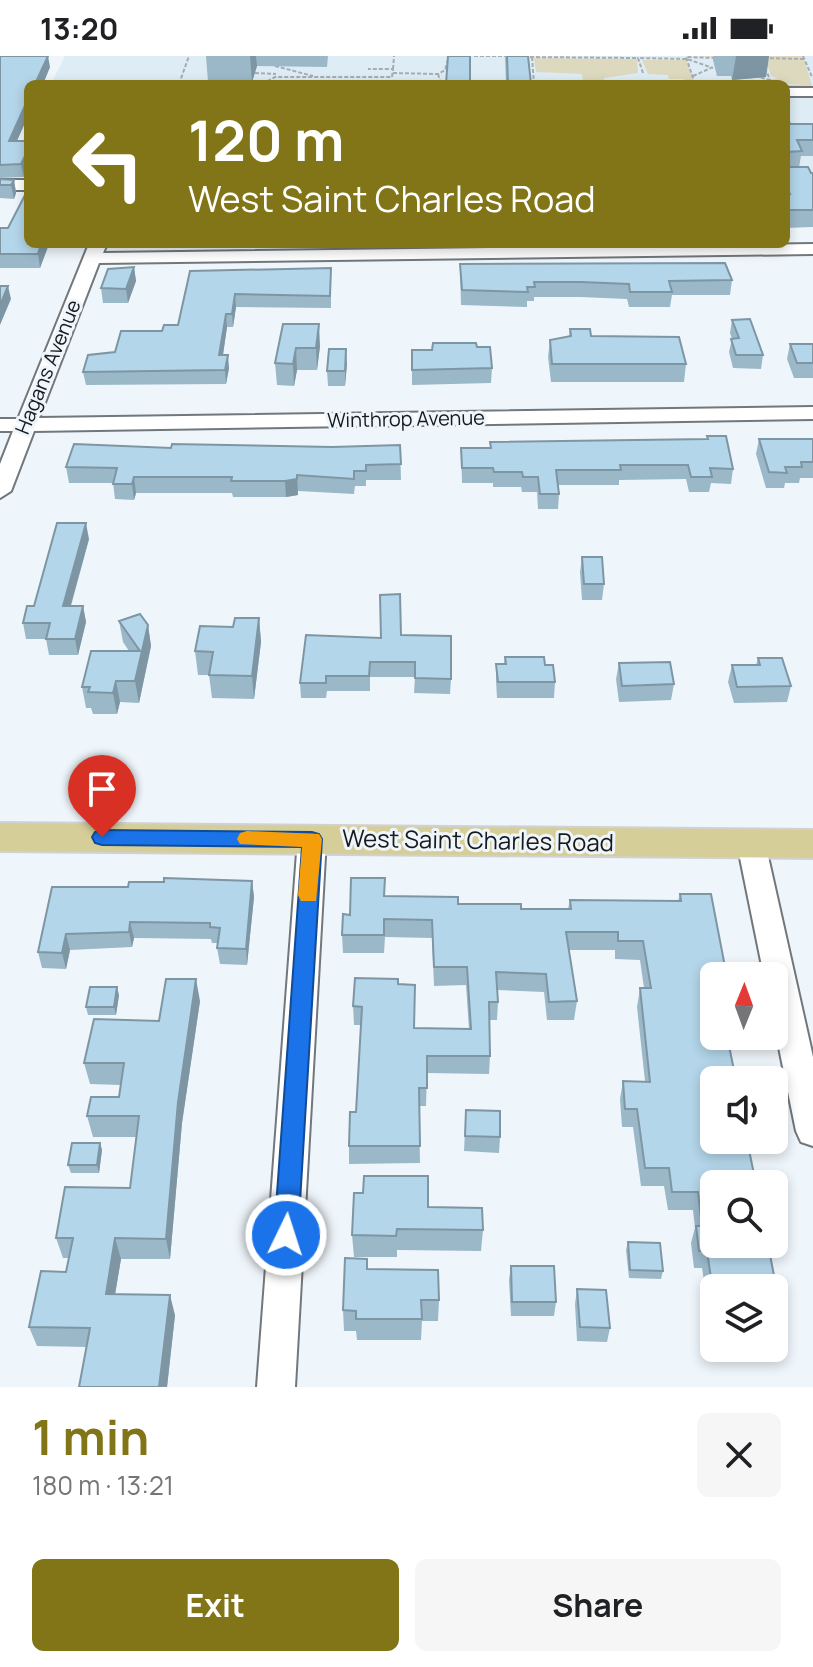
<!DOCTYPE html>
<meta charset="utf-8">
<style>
:root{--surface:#fff;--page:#f6f6f6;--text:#202124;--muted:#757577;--accent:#817518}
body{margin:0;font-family:Manrope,sans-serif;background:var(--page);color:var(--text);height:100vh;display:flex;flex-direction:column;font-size:30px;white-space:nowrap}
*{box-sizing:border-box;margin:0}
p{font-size:26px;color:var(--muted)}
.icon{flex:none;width:44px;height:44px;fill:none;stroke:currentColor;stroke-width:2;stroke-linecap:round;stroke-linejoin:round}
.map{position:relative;height:1331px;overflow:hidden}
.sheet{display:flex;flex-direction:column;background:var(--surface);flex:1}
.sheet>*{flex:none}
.hud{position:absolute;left:24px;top:24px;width:766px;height:168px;border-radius:12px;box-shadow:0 4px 12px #0003;background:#817518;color:#fff;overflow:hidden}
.needle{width:52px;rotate:1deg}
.controls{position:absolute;left:700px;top:906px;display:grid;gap:16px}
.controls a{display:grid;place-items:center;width:88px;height:88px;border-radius:12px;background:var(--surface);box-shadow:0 4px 12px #0003;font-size:40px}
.pin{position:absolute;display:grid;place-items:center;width:68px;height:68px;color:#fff;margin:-82px -34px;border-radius:50% 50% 50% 0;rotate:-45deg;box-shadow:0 0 8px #0007}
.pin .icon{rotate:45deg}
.me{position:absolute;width:88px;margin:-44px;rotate:4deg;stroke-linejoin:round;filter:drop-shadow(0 0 6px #0008)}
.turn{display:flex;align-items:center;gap:28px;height:168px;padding:0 32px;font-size:36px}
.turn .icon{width:104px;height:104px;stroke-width:2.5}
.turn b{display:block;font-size:56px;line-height:68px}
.round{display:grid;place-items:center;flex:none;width:84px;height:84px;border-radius:12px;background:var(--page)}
.headline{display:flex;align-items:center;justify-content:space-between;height:136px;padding:0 32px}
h1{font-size:48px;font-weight:700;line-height:60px;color:var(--accent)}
.primary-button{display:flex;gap:16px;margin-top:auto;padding:16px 32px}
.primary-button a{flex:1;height:92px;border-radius:12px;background:var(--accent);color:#fff;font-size:32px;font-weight:700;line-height:92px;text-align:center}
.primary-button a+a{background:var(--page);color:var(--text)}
.status{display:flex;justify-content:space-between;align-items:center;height:56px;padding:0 40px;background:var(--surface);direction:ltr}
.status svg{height:22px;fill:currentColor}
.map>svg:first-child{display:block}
</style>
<div class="status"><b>13:20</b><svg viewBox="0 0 49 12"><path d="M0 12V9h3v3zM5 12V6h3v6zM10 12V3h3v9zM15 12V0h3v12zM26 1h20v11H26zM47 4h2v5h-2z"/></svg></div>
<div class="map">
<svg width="813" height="1331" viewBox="0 0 813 1331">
<rect width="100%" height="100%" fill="#eff6fb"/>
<!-- built -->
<path fill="#ddecf5" d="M 65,0 L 813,0 L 813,119 L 786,119 L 786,28 L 51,28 Z"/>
<!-- green -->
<path fill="#ddd9be" d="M 686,0 L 803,0 L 813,33 L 789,33 L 787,29 L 802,28 L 774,28 L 772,23 L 778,22 L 771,20 L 765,2 Z
M 534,2 L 637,3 L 638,17 L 604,22 L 605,28 L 541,28 L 536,24 L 583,25 L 582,18 L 536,16 Z
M 642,4 L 686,4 L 695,28 L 686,28 L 684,23 L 669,23 L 668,19 L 648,18 Z"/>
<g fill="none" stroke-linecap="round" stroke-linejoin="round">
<defs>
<path id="minor" d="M 786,32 L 813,32 L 813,40 L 786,40 Z
M 0,124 L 28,124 L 28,134 L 0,134 Z
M 89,188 L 107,188 L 103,197 L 813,188 L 813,198 L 99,207 L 39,362 L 813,351 L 813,363 L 34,375 L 11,435 L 0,442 L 0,408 L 13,375 L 0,375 L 0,363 L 18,363 Z
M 312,772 L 322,776 L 326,783 L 295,1331 L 257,1331 L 298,783 L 302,776 Z
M 751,776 L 761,779 L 765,787 L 813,1001 L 813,1090 L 801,1086 L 796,1075 L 774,967 L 774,920 L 764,920 L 737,787 L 741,779 Z"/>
<path id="major" d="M 0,767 L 813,774 L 813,802 L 0,795 Z"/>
</defs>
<!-- minor casing -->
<use href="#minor" stroke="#71777b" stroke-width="4"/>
<!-- major casing -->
<use href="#major" stroke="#d1d1d2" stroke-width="4"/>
<!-- path -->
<path stroke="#a7acb0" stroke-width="2" stroke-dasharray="4 2" stroke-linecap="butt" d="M 474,0 L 508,0
M 803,0 L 812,21
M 524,1 L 638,2
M 532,1 L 534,28
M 764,2 L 805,3
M 275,10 L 313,20
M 765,12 L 772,28
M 393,13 L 394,0
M 255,17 L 276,18
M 393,17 L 438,18 L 445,14 L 449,0
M 643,17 L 638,2 L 687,3 L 713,12
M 438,18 L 441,28
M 693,20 L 711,12
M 755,20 L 770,24
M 695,27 L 759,28
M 179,28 L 189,0
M 262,28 L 275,21 L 392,21 L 393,13 L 368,13
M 695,28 L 686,1 L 716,2"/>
<!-- minor -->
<use href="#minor" fill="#fff" fill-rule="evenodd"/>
<!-- major -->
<use href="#major" fill="#d5ce99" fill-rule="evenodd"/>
</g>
<!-- wall -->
<path fill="#9bb8c9" d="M 0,0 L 50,11 L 43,28 L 28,28 L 28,60 L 17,85 L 28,85 L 24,121 L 0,122 Z
M 206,0 L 328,0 L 327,11 L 257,10 L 252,26 L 208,26 Z
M 505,0 L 528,0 L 531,28 L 506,28 Z
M 713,0 L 769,0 L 766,21 L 732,24 L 731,20 L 717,20 L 713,4 Z
M 786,62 L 790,68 L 813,68 L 813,100 L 801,100 L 799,111 L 813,117 L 813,171 L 786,172 Z
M 0,123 L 14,124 L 16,137 L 14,143 L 0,142 Z
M 0,172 L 49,188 L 40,212 L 0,212 Z
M 460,208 L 732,224 L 730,239 L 672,239 L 670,251 L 629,251 L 627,243 L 580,241 L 534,241 L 534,245 L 527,245 L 527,251 L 461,249 Z
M 134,211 L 136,225 L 128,247 L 103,247 L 101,232 Z
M 331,212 L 331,252 L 236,251 L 233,271 L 227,271 L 223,299 L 229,312 L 226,328 L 86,329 L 83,316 L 115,296 L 178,269 L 190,215 Z
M 732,264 L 763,299 L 761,313 L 733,312 L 729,296 L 732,283 L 730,277 Z
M 283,268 L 320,290 L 317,314 L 297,314 L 294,330 L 277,329 L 275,307 Z
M 570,273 L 686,308 L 684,326 L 551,326 L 548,301 L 550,284 L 569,281 Z
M 790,288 L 813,288 L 813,322 L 794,322 L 787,303 Z
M 477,291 L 492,312 L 491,327 L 412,329 L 412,294 Z
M 347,308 L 345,330 L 328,330 L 327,315 Z
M 707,380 L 733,413 L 731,428 L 711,427 L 709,436 L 689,436 L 686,423 L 619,424 L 619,429 L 558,429 L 559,438 L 558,453 L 538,453 L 537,436 L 522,436 L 521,431 L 493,431 L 493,427 L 462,427 L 461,392 L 490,392 L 490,386 L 707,383 Z
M 759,383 L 813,383 L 813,422 L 800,422 L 799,427 L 785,427 L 784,432 L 766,432 L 756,398 Z
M 400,389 L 401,424 L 366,424 L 366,430 L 355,430 L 354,438 L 298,435 L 298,439 L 286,441 L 233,441 L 232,437 L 136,437 L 134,444 L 115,443 L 113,427 L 69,427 L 66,411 L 171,392 L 332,391 Z
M 89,483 L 71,550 L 83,550 L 86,566 L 78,599 L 49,599 L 46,583 L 26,583 L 23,567 Z
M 582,501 L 604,528 L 602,544 L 582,544 L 580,516 Z
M 259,562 L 261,586 L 254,643 L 212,642 L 209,619 L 198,619 L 195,595 L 233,571 Z
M 119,565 L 148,569 L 151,590 L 139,647 L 120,646 L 117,658 L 93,658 L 91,652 L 86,652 L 82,631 L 129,595 L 123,586 Z
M 401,579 L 451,623 L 450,638 L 414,637 L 415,621 L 370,621 L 370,635 L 327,635 L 326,642 L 301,642 L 300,627 L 381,582 Z
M 505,601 L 545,609 L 555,626 L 554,642 L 497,642 L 496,625 L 496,608 L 504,608 Z
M 758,602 L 791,630 L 787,646 L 734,647 L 728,626 L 732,609 L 756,609 Z
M 619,607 L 674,628 L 671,644 L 619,646 L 616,623 Z
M 252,825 L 254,841 L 247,909 L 220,908 L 217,892 L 218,887 L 212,887 L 211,883 L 134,882 L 132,891 L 70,894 L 66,913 L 42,912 L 38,896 L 128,831 Z
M 680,838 L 726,916 L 725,920 L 714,920 L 783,1267 L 776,1283 L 774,1283 L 774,1232 L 714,1232 L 714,1283 L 713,1283 L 702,1212 L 694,1212 L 691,1187 L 695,1172 L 693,1154 L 668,1154 L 664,1130 L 641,1130 L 633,1071 L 622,1071 L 620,1043 L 623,1025 L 645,1025 L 637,951 L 640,932 L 644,932 L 640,904 L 615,903 L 615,894 L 569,894 L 577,945 L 574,964 L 547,964 L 544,936 L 497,934 L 498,946 L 497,964 L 490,964 L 490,1000 L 489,1018 L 427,1017 L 426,1050 L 419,1050 L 420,1107 L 349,1108 L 349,1090 L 356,1056 L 361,969 L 354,969 L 353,950 L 398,928 L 414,972 L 469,973 L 466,929 L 434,930 L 432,882 L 385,881 L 384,897 L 343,897 L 342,879 L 350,859 L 385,840 L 458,848 L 521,853 L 568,853 L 570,844 L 678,845 Z
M 119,939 L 116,959 L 88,959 L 86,951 Z
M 200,945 L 182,1067 L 170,1203 L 121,1203 L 115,1238 L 175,1259 L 167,1331 L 79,1331 L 87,1291 L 37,1290 L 29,1271 L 66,1216 L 69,1202 L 63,1202 L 56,1182 L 130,1132 L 136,1081 L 93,1081 L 87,1060 L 119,1041 L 121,1029 L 90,1028 L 84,1007 L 159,965 Z
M 466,1054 L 500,1081 L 499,1097 L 464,1095 Z
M 100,1087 L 102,1094 L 99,1117 L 71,1117 L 68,1109 Z
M 428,1151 L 483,1174 L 481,1195 L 397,1194 L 397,1201 L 354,1201 L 352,1179 Z
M 628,1186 L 663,1215 L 661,1223 L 629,1222 L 626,1194 Z
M 367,1203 L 367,1213 L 439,1244 L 438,1265 L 422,1265 L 421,1284 L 357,1284 L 356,1275 L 344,1275 L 343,1254 Z
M 511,1210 L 556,1246 L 554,1260 L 511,1260 L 509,1224 Z
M 577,1233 L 610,1272 L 607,1286 L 577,1285 L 575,1248 Z"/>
<!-- shaded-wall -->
<path fill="#7e96a4" d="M 48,0 L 50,11 L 43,28 L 35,28 Z
M 250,0 L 256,0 L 257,10 L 252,26 Z
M 736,0 L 769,0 L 766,21 L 732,24 Z
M 28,43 L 28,60 L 11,98 L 9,85 Z
M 28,94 L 28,112 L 24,121 L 21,108 Z
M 14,124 L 16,137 L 14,143 L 11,129 Z
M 41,188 L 49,188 L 40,212 L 38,198 Z
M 134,211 L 136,225 L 128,247 L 126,233 Z
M 8,230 L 11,243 L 0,269 L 0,249 Z
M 235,238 L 236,251 L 233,271 L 232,258 Z
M 226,258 L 227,271 L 221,312 L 219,299 Z
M 319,268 L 320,290 L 317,314 L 316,292 Z
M 296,292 L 297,314 L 294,330 L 293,308 Z
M 346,293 L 347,308 L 345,330 L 345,315 Z
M 228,299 L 229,312 L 226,328 L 225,314 Z
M 297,419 L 298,439 L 286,441 L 285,425 Z
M 134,421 L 136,437 L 134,444 L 132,428 Z
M 86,467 L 89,483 L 66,566 L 63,550 Z
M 83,550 L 86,566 L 78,599 L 75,583 Z
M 259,562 L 261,586 L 254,643 L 252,620 Z
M 148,569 L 151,590 L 139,647 L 135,625 Z
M 116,625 L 120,646 L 117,658 L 113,637 Z
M 252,825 L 254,841 L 247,909 L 246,893 Z
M 130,866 L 134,882 L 132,891 L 129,876 Z
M 66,878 L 70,894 L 66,913 L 62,897 Z
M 196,923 L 200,945 L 182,1067 L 170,1203 L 166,1183 L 178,1046 Z
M 117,931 L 119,939 L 116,959 L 114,951 Z
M 100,1087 L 102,1094 L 99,1117 L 97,1109 Z
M 115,1182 L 121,1203 L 112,1257 L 106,1238 Z
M 170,1239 L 175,1259 L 167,1331 L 159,1331 Z"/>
<!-- building -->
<path fill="#b4d6ea" stroke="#7e96a4" stroke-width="2" d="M 0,0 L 48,0 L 35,28 L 28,28 L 28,43 L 9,85 L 28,85 L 28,94 L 21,108 L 0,109 Z
M 448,0 L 470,0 L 470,28 L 446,28 Z
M 507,0 L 528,0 L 531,28 L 508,28 Z
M 786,62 L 788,62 L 790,68 L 813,68 L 813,84 L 797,84 L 802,95 L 787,96 L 786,108 L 789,111 L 808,111 L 811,117 L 813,117 L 813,154 L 786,154 L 786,138 L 790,138 L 786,129 Z
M 0,123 L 14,124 L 11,129 L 0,129 Z
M 25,139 L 28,139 L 28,188 L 41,188 L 38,198 L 0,198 L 0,172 L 8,172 Z
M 725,207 L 732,224 L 669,225 L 672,236 L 630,236 L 629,228 L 581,226 L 534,226 L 535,231 L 527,231 L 528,236 L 462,234 L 460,208 Z
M 134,211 L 126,233 L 101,232 L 108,213 Z
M 331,212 L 330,240 L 235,238 L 232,258 L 226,258 L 219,299 L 228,299 L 225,314 L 83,316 L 88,299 L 115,296 L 121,275 L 162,275 L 164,269 L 178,269 L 190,215 Z
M 0,230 L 8,230 L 0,249 Z
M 750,263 L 763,299 L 736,299 L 731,283 L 739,282 L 732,264 Z
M 283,268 L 319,268 L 316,292 L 296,292 L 293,308 L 275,307 Z
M 570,273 L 590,273 L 591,280 L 679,281 L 686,308 L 552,308 L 550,284 L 571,280 Z
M 433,287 L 476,287 L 477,291 L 490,291 L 492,312 L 412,314 L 412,294 L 432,294 Z
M 790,288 L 813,288 L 813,307 L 797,307 Z
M 329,293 L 346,293 L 345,315 L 327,315 Z
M 707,380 L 726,380 L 733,413 L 710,412 L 712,421 L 691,421 L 688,409 L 620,409 L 621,414 L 556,414 L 559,438 L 540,438 L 538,421 L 523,421 L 522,416 L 494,416 L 493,412 L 462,412 L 461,392 L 491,392 L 490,386 L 708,383 Z
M 759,383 L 813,383 L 813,406 L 801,406 L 802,411 L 785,411 L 787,417 L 769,416 Z
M 74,388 L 171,392 L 172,388 L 332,391 L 400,389 L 401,408 L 366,409 L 366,415 L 354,415 L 354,423 L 297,419 L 297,423 L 285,425 L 231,425 L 232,421 L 134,421 L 132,428 L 113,428 L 117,412 L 66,411 Z
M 57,467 L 86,467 L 63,550 L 83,550 L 75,583 L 46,583 L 50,567 L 23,567 L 27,550 L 34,550 Z
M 582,501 L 602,501 L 604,528 L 584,528 Z
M 400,538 L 401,579 L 451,580 L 451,623 L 415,622 L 415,606 L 370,606 L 369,620 L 326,620 L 326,627 L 300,627 L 306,579 L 381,582 L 380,539 Z
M 140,558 L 148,569 L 135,625 L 116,625 L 113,637 L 88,636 L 90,631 L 82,631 L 91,595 L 140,595 L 119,565 Z
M 235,562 L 259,562 L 252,620 L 209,619 L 213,596 L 195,595 L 200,570 L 233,571 Z
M 505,601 L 544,601 L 545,609 L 553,609 L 555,626 L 498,626 L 496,608 L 506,608 Z
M 758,602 L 782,602 L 791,630 L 737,631 L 732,609 L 760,609 Z
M 670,606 L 674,628 L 622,630 L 619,607 Z
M 164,822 L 252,825 L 246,893 L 217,892 L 220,872 L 210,871 L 210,867 L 130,866 L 129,876 L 66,878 L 62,897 L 38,896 L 52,831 L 128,831 L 129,826 L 164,826 Z
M 351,822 L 385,822 L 384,840 L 458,841 L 458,848 L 521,848 L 521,853 L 571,853 L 570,844 L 681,845 L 680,838 L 711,838 L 726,916 L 715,916 L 716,920 L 714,920 L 714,980 L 727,980 L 736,1024 L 714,1024 L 714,1084 L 747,1084 L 756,1128 L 714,1128 L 714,1188 L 768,1188 L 783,1267 L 774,1267 L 774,1232 L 714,1232 L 714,1242 L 707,1195 L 699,1195 L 696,1170 L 702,1170 L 698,1136 L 672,1136 L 669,1112 L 645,1112 L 637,1053 L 625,1053 L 623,1025 L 650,1026 L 640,932 L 651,932 L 643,885 L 618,885 L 618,876 L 566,876 L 577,945 L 549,946 L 546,918 L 496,916 L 498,946 L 489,946 L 490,1000 L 427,1000 L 427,1032 L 419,1032 L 420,1090 L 349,1090 L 350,1056 L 356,1056 L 362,951 L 353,950 L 355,922 L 398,923 L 398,928 L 415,929 L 414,972 L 471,973 L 467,911 L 434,911 L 432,864 L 384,863 L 384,879 L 342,879 L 343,858 L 350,859 Z
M 166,923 L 196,923 L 178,1046 L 166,1183 L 115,1182 L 106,1238 L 170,1239 L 159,1331 L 79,1331 L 90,1272 L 29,1271 L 41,1215 L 66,1216 L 73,1182 L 56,1182 L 65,1131 L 130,1132 L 139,1060 L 87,1060 L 91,1041 L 119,1041 L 124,1007 L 84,1007 L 94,963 L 159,965 Z
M 90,931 L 117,931 L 114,951 L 86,951 Z
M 466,1054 L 500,1055 L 500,1081 L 465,1080 Z
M 72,1087 L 100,1087 L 97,1109 L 68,1109 Z
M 364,1120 L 428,1120 L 428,1151 L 482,1152 L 483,1174 L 397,1173 L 396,1180 L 352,1179 L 354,1137 L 363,1137 Z
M 628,1186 L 660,1187 L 663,1215 L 630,1214 Z
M 345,1202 L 367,1203 L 367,1213 L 438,1214 L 439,1244 L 421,1244 L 422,1263 L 356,1263 L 356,1255 L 343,1254 Z
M 511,1210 L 554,1210 L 556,1246 L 512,1246 Z
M 577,1233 L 606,1234 L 610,1272 L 580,1271 Z"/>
<!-- route -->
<path fill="#1a73e8" stroke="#114b97" stroke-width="2" d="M 102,774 L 312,776 L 319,778 L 322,783 L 298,1179 L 295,1187 L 286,1191 L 277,1187 L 274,1179 L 302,791 L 102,789 L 95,787 L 92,781 L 95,776 Z"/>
<!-- slow -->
<path fill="#f59e0b" d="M 247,775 L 319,778 L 322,783 L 316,845 L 301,845 L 298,839 L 302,791 L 240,788 L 237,783 L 240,777 Z"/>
<g text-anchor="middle" stroke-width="6" stroke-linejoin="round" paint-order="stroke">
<!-- far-street labels -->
<g font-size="20" fill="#171a1c" stroke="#eff6fb">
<text transform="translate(48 311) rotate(-68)" y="7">Hagans Avenue</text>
<text transform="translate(406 363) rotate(-1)" y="7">Winthrop Avenue</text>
</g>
<!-- street labels -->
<g font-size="24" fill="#171a1c" stroke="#eff6fb">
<text transform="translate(478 785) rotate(1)" y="8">West Saint Charles Road</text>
</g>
</g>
</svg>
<div class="controls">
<a><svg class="needle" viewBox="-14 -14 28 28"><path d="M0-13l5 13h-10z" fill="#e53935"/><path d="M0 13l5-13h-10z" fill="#757577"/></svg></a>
<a><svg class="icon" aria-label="sound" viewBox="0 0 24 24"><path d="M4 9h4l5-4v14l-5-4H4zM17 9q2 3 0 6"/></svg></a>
<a><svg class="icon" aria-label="search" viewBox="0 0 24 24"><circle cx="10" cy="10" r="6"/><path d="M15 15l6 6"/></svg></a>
<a><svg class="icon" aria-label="layers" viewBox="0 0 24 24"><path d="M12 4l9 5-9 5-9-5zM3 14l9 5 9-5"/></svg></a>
</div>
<div class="pin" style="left:102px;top:781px;background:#d93025"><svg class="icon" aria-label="arrive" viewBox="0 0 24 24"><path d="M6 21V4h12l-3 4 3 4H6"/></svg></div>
<svg class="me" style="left:286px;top:1179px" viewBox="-20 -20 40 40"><circle r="17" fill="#1a73e8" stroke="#fff" stroke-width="3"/><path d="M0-11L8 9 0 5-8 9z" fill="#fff"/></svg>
<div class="hud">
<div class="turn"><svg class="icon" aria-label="left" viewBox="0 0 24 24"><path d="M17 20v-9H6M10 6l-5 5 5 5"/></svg><div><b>120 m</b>West Saint Charles Road</div></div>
</div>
</div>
<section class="sheet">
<div class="headline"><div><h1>1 min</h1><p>180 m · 13:21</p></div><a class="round"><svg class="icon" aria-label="close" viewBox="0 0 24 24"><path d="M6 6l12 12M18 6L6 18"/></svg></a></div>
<div class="primary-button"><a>Exit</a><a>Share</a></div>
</section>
